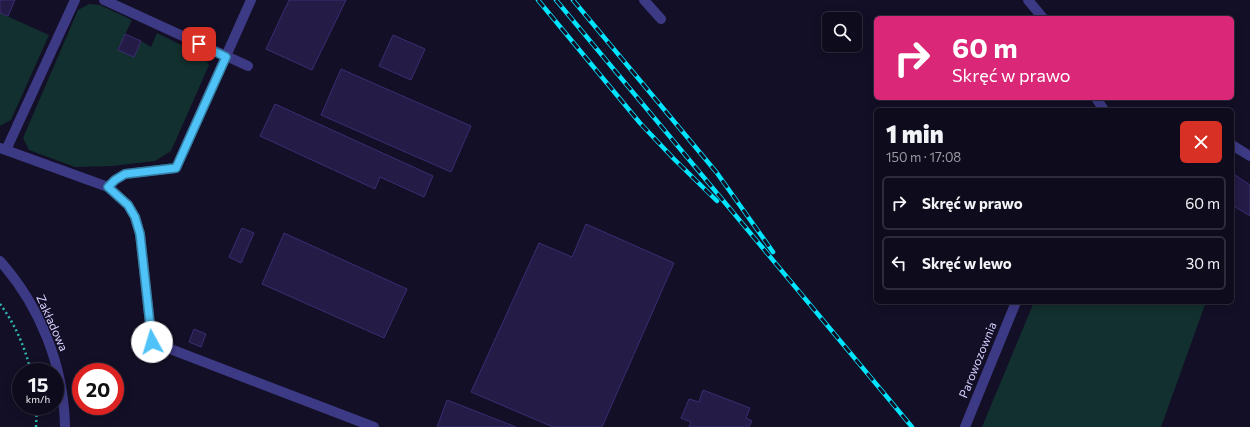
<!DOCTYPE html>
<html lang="pl">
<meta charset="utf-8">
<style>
:root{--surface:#0e0b1c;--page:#1c1929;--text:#f1f3f6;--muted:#9b9ba3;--line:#2e2b3b}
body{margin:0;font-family:Commissioner,sans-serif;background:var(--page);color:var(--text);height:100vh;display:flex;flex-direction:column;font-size:15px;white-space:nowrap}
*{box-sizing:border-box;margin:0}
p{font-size:13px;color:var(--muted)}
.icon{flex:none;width:22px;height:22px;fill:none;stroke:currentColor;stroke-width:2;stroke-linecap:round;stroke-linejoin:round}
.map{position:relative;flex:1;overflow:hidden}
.side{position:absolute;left:874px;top:108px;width:360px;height:196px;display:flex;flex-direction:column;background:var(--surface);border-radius:6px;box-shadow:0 2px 10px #0003,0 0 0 1px var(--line)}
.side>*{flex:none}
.banner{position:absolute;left:874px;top:16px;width:360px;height:84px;border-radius:6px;box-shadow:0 2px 10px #0003,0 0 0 1px var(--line);background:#db2777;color:#fff;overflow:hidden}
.tools{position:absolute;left:822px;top:12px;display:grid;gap:8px}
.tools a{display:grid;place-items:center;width:40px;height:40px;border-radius:6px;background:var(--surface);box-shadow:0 2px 10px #0003,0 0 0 1px var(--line);font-size:20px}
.speed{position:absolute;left:12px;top:363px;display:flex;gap:8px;font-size:20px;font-weight:700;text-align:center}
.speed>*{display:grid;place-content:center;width:52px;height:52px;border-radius:50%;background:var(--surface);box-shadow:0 2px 10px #0003,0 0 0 1px var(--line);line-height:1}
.speed small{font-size:10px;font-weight:400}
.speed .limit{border:6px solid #d22;background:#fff;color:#111}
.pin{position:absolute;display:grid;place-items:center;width:34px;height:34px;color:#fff;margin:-17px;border-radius:8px;box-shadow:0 2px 6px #0006}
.me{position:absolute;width:44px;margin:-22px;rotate:354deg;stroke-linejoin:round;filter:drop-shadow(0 0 3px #0008)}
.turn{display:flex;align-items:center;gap:14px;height:84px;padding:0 12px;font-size:18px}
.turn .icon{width:52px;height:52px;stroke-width:2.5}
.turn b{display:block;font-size:28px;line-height:34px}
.round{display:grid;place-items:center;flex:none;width:42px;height:42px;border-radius:6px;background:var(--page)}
.summary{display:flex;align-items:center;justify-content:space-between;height:68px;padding:0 12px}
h1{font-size:24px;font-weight:800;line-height:30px}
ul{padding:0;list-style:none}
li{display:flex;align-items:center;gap:12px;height:54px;margin:0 8px 6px;padding:0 4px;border:2px solid var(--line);border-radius:6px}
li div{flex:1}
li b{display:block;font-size:15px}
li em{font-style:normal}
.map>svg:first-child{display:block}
</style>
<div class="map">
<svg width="1250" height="427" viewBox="0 0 1250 427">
<rect width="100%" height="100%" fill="#130f26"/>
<!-- green -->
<path fill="#12302f" d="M 89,4 L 100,5 L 132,20 L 118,49 L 134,57 L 141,41 L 151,47 L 157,33 L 203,56 L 209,65 L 171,151 L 155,161 L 112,166 L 75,167 L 29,150 L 23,138 L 78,10 Z
M 0,13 L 49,35 L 11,120 L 0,126 Z
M 1034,302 L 1206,302 L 1161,427 L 982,427 Z"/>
<!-- building -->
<path fill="#241b47" stroke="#3b2d73" d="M 0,0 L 15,0 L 8,16 L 0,13 Z
M 289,0 L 346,0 L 312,70 L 266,49 Z
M 125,34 L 141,41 L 134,57 L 118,50 Z
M 393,35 L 425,49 L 411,80 L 379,66 Z
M 341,69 L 471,126 L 451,172 L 321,115 Z
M 275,104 L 433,176 L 424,197 L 380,177 L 375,189 L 260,136 Z
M 1232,173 L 1250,185 L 1250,216 L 1232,205 Z
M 586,224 L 674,263 L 602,427 L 553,427 L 471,392 L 539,243 L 572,257 Z
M 242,228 L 254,233 L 241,263 L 229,257 Z
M 284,233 L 407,289 L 384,338 L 262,284 Z
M 194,329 L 206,334 L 201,347 L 189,342 Z
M 703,390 L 750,408 L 746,418 L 752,421 L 749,427 L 689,427 L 691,422 L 681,418 L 689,399 L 699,402 Z
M 447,400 L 516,427 L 437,427 Z"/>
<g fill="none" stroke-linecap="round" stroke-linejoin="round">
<!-- path -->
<path stroke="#2fb8b0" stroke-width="2.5" stroke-dasharray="2 3" stroke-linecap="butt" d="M 0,304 C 15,324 25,347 31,372
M 36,427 L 37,406"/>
<!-- lane -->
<path stroke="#3d3a85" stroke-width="10" d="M 104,0 L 248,66
M 644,0 L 661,19
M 1028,0 L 1043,18
M 1096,98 L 1104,110
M 0,148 L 108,187 L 128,205 L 135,217 L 140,234 L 152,342 L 374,427
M 6,150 L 75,0
M 108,187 L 115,180 L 125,174 L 176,168 L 251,0"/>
<!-- street -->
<path stroke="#3d3a85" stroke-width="10" d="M 1232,145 L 1250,156
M 0,261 C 40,306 64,366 65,427
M 965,427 L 1016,302"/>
<defs>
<path id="rail" d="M 538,0 L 640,123 L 674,159 L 717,201
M 556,0 L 912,427
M 573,0 L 717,173 L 773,252"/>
</defs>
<!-- rail casing -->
<use href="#rail" stroke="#00e5ff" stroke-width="4.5"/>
<!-- rail -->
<use href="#rail" stroke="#130f26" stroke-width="3" stroke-dasharray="9" stroke-linecap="butt"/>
</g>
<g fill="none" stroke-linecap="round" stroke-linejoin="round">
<defs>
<path id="route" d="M 152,342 L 140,234 L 135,217 L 128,205 L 108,187 L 115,180 L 125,174 L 176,168 L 226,57 L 199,44"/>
</defs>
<!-- route casing -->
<use href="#route" stroke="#337fa1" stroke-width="10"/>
<!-- route -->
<use href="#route" stroke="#4fc3f7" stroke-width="7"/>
</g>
<g text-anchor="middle" stroke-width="3" stroke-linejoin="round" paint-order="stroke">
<!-- street labels -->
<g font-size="12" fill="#d9d4ff" stroke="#130f26">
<text transform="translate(52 323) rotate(66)" y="4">Zakładowa</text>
<text transform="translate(978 360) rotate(-68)" y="4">Parowozownia</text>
</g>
</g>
</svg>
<div class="tools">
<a><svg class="icon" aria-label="search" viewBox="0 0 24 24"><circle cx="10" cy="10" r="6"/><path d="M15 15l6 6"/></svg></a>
</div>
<div class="speed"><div>15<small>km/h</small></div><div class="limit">20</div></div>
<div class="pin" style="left:199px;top:44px;background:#d93025"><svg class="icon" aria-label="arrive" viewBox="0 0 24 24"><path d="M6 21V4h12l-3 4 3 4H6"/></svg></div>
<svg class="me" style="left:152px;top:342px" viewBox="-20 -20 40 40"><circle r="19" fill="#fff"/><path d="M0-13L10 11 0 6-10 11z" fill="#4fc3f7"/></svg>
<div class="banner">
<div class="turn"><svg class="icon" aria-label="right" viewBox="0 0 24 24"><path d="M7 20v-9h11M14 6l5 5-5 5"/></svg><div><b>60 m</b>Skręć w prawo</div></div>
</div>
<section class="side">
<div class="summary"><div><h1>1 min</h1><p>150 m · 17:08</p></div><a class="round" style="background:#d93025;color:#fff"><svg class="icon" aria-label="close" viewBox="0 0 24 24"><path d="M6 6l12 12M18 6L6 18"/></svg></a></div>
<ul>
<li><svg class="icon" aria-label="right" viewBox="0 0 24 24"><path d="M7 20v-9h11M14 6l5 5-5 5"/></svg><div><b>Skręć w prawo</b></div><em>60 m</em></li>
<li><svg class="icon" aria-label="left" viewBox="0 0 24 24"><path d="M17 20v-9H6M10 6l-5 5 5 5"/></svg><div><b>Skręć w lewo</b></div><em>30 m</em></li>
</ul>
</section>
</div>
